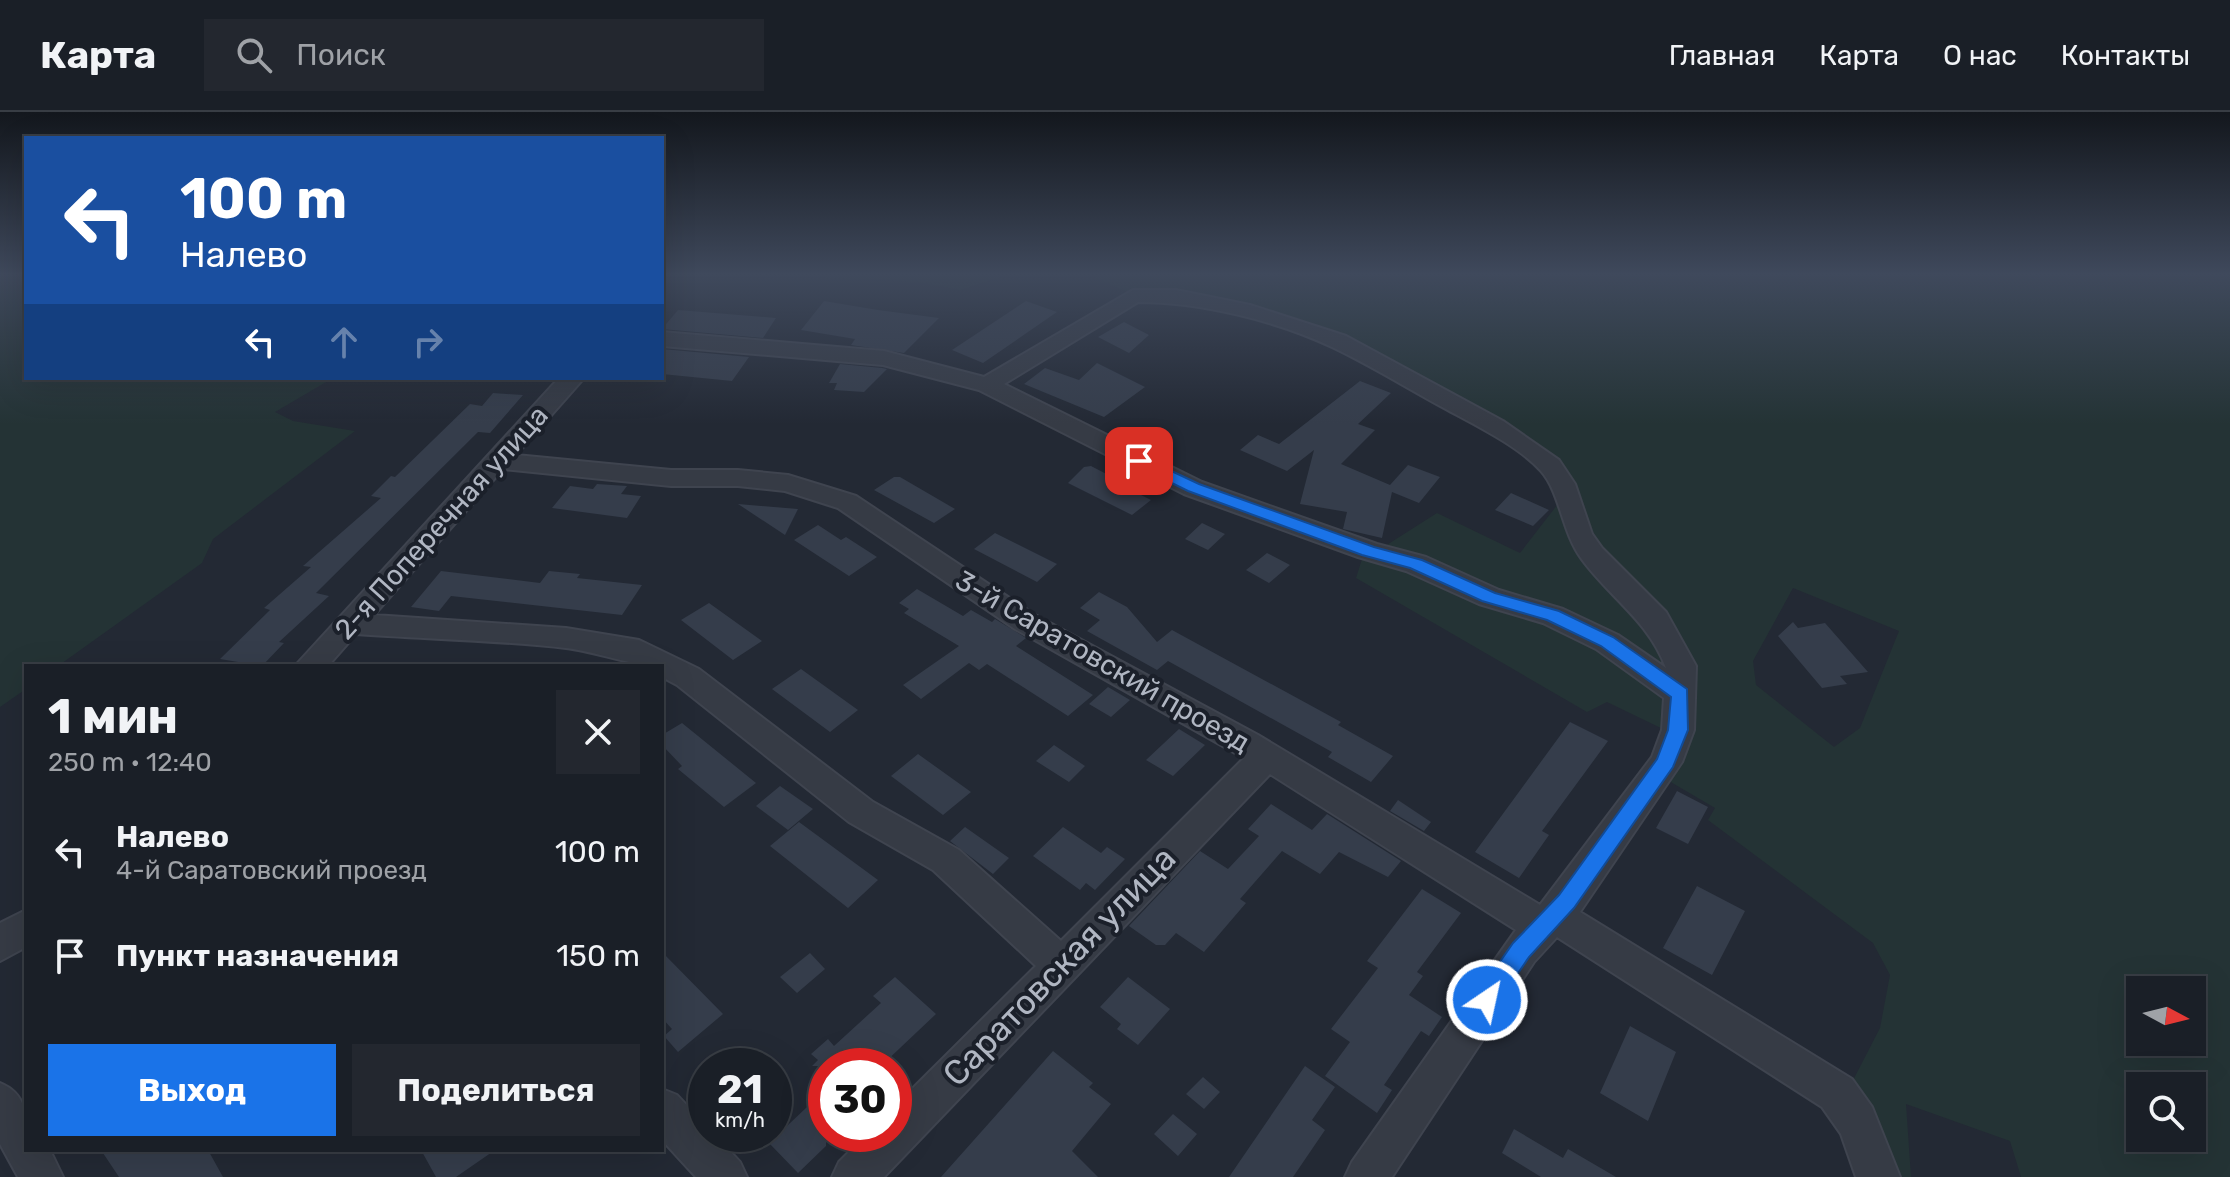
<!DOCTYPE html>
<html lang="ru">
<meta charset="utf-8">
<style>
:root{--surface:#1a1f27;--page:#23272f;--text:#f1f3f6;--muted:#9fa2a7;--line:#383d44;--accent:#1a73e8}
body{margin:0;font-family:Rubik,sans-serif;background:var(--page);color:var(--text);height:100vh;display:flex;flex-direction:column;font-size:30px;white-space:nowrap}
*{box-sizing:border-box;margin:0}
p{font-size:26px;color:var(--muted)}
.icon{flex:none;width:44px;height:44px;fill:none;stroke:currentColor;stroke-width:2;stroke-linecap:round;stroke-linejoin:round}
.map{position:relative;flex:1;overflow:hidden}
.sheet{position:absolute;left:24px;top:552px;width:640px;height:488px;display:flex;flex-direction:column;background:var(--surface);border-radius:0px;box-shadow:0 8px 32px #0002,0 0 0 2px var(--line)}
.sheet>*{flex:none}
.top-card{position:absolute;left:24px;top:24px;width:640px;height:244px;border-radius:0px;box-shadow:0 8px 32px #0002,0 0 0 2px var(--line);background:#1a4fa0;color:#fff;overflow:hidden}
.needle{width:52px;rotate:97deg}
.fabs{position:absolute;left:2126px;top:864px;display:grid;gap:16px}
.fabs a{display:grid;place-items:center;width:80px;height:80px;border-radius:0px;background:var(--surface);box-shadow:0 8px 32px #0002,0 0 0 2px var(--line);font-size:40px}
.speed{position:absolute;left:688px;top:936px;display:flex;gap:16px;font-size:40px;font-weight:700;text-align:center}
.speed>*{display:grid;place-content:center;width:104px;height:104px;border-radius:50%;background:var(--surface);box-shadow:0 8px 32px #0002,0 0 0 2px var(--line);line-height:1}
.speed small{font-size:20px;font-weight:400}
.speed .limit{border:12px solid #d22;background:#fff;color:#111}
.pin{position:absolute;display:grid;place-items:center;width:68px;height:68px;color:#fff;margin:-34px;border-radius:16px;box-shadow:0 4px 12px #0006}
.me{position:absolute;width:88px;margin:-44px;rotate:34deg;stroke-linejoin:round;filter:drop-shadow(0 0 6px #0008)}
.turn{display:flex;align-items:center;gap:28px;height:168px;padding:0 24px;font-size:36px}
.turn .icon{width:104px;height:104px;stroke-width:2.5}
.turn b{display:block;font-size:56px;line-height:68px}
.lanes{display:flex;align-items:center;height:76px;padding:0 24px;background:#0003;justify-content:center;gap:40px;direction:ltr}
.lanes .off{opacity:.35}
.round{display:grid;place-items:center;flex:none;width:84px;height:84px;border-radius:0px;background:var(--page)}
.headline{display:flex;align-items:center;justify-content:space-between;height:136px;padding:0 24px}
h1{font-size:48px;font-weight:700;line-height:60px}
.button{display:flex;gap:16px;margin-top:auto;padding:16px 24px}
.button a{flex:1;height:92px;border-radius:0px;background:var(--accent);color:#fff;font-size:32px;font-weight:700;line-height:92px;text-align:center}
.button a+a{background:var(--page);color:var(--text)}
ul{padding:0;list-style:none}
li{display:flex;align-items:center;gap:24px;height:104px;padding:0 24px}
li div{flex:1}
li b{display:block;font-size:30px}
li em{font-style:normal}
header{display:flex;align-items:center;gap:48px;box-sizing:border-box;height:112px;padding:0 40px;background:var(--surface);border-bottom:2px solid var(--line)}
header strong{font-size:38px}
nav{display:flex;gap:44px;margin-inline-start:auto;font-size:28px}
.search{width:560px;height:72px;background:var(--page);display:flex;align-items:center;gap:20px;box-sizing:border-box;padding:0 28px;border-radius:0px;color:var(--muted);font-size:30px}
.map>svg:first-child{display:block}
</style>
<header>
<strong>Карта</strong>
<div class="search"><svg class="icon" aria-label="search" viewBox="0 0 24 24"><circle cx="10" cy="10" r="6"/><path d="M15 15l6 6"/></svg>Поиск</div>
<nav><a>Главная</a><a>Карта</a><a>О нас</a><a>Контакты</a></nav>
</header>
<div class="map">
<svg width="2230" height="1065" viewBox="0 0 2230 1065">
<rect width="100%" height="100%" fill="#232934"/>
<!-- green -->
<path fill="#243335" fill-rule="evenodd" d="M 0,163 L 26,163 L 26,266 L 333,266 L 275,300 L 293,309 L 355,319 L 213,427 L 202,451 L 58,554 L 26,554 L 26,577 L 0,595 Z
M 775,163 L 1007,163 L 960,178 L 919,170 Z
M 1089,163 L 2230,163 L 2230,1065 L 2021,1065 L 2010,1029 L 1906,992 L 1911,1065 L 1889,1065 L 1847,980 L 1880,916 L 1890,863 L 1873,831 L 1708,708 L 1715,696 L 1669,669 L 1686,624 L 1660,555 L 1382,436 L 1437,401 L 1520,441 L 1561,388 L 1578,400 L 1505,313 L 1261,199 L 1129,181 ZM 1793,476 L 1899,519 L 1860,616 L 1834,635 L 1756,573 L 1753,549 ZM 2140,878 L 2192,878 L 2192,930 L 2140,930 ZM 2140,974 L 2192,974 L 2192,1026 L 2140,1026 Z
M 1363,444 C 1430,465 1641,526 1665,594 C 1667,600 1665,611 1665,618 L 1607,590 L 1587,600 L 1356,466 Z"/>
<!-- building -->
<path fill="#353d4b" d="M 824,189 L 878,198 L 939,206 L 904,241 L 851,233 L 855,227 L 801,218 Z
M 1026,189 L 1057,200 L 983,251 L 952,238 Z
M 678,198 L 776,206 L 763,226 L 662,217 Z
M 1124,210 L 1149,223 L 1129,241 L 1098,225 Z
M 662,237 L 749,245 L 732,269 L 662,262 Z
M 1097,251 L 1145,275 L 1104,305 L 1024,272 L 1045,256 L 1079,268 Z
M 840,252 L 882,256 L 887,257 L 864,280 L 834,278 L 837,271 L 829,271 Z
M 1360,269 L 1391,281 L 1358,312 L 1375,318 L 1341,352 L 1390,373 L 1408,353 L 1440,365 L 1419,391 L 1392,380 L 1382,426 L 1343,417 L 1347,400 L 1300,392 L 1314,338 L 1287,359 L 1240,338 L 1258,323 L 1279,332 Z
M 493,281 L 523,283 L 490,321 L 478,320 L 316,481 L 329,484 L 279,530 L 284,531 L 262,554 L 220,547 L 270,498 L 264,496 L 311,455 L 303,454 L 381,386 L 371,384 L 391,364 L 395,365 L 470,292 L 482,294 Z
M 1091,354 L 1118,368 L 1115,370 L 1151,388 L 1132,403 L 1068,371 L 1084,355 Z
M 894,365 L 900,365 L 955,397 L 934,411 L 874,378 Z
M 597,372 L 627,374 L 621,382 L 641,384 L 627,406 L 552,396 L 570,374 L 593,377 Z
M 1511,381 L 1549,398 L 1533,414 L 1495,398 Z
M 738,392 L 798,397 L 785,423 Z
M 1202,411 L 1225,422 L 1208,438 L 1185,427 Z
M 818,413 L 841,428 L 846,425 L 877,445 L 849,464 L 794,428 Z
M 995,421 L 1057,452 L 1037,470 L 974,437 Z
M 1267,441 L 1290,453 L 1269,471 L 1246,458 Z
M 441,459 L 540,471 L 549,459 L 580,462 L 577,466 L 642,473 L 622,503 L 451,484 L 439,499 L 411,495 Z
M 917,477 L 963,504 L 971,498 L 992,510 L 995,507 L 1026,526 L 1016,534 L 1093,583 L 1068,604 L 987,552 L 979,558 L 969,551 L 921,587 L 903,573 L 959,534 L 904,501 L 909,497 L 899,491 Z
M 1099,480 L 1127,495 L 1157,530 L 1172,518 L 1341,610 L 1338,613 L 1393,644 L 1371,670 L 1328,645 L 1332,640 L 1168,549 L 1157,558 L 1087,519 L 1100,508 L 1080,496 Z
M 709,491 L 762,529 L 733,548 L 681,508 Z
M 1793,510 L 1798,516 L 1825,511 L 1868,560 L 1840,564 L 1847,572 L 1822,576 L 1778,524 Z
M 801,557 L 858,598 L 830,620 L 772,577 Z
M 1108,575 L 1130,588 L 1111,605 L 1089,592 Z
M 1570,610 L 1608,629 L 1542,719 L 1549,723 L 1519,766 L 1475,740 Z
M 682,611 L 756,671 L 724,695 L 678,657 L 682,654 L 662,633 L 662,623 Z
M 1179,617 L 1205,633 L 1173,664 L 1146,648 Z
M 1054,633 L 1085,654 L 1069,670 L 1036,649 Z
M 918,642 L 971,680 L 943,703 L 891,664 Z
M 780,674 L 813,697 L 788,718 L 756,694 Z
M 1677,679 L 1708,695 L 1688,732 L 1656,716 Z
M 1398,688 L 1431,710 L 1424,719 L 1390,699 Z
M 1271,692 L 1312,718 L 1327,702 L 1401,749 L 1388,765 L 1339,740 L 1320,762 L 1282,739 L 1240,787 L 1246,791 L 1204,840 L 1176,821 L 1165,833 L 1156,833 L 1129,814 L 1200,739 L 1228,757 L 1259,724 L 1248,717 Z
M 799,710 L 878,768 L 848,796 L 770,734 Z
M 965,715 L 1009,746 L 993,762 L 950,729 Z
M 1063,715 L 1101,741 L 1107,735 L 1125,747 L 1095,778 L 1086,771 L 1080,778 L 1033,744 Z
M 1697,774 L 1745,799 L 1712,863 L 1663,836 Z
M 1422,777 L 1461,801 L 1417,860 L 1423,864 L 1409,883 L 1442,905 L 1429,924 L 1421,919 L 1384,973 L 1392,978 L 1377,1001 L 1325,964 L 1350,930 L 1331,917 L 1378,856 L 1367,849 Z
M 662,840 L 723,902 L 678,940 L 664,924 L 672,917 L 662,906 Z
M 810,841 L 825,857 L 797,881 L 780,865 Z
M 895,865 L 936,902 L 881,954 L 812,954 L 818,948 L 811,942 L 828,927 L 834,934 L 881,891 L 873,884 Z
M 1128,865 L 1170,897 L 1138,933 L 1117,917 L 1121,912 L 1100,895 Z
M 1630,914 L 1676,940 L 1648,1009 L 1600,981 Z
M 1053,939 L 1093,971 L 1089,975 L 1111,992 L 1072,1039 L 1098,1065 L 941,1065 Z
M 1305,954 L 1335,975 L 1312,1008 L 1325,1018 L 1293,1065 L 1229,1065 Z
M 1203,965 L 1220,980 L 1204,997 L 1186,982 Z
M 826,977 L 826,1034 L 798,1061 L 769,1031 Z
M 1173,1002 L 1197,1022 L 1178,1044 L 1154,1022 Z
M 1514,1017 L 1563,1046 L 1568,1037 L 1616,1065 L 1541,1065 L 1502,1041 Z
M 101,1038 L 208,1038 L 223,1065 L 119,1065 Z
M 421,1038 L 495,1038 L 456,1065 L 436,1065 Z"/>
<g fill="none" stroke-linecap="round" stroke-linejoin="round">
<defs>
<path id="minor" d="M 1133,178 L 1176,178 L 1250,193 L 1346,224 L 1503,309 L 1559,348 L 1575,372 L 1592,422 L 1602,436 L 1666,500 L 1696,554 L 1694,618 L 1682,650 L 1580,800 L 1852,967 L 1872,995 L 1900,1065 L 1856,1065 L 1841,1022 L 1822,995 L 1557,825 L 1534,850 L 1392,1065 L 1345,1065 L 1352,1050 L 1516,818 L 1270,662 L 884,1065 L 832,1065 L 839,1050 L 867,1022 L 894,1022 L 894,995 L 1036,854 L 933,758 L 849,710 L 677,573 L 662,565 L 662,554 C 630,554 599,540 566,536 C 497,528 426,527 356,522 L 328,554 L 295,554 L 559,266 L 584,266 L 516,343 L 671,358 L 738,358 L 788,363 L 856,384 L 1035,503 L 1258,623 L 1540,793 L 1652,645 L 1662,618 L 1664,586 L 1596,537 L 1543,511 L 1479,492 L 1406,459 L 1358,445 L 1184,382 L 979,278 L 883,253 L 662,234 L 662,220 L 884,239 L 984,265 ZM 1138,190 C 1199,190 1275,208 1332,235 C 1370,253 1407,276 1444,296 C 1473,312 1519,334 1541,359 C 1560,380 1562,420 1581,446 C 1609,485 1649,509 1666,556 L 1618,523 L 1563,497 L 1499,478 L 1426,445 L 1377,432 L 1202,370 L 1004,272 ZM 503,357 L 671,374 L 738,374 L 785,379 L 838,396 L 1015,517 L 1244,646 L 1061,829 L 959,738 L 873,690 L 699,557 L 639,528 L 566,516 L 374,503 Z
M 26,798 L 26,835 L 0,849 L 0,811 Z
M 0,971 C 30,983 26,1009 26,1038 L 50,1038 L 63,1065 L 18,1065 L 0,1032 Z
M 662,977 L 677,983 L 706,1014 L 706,1022 L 714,1022 L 740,1050 L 747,1065 L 696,1065 L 662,1028 Z"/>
</defs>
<!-- minor casing -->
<use href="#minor" stroke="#3f444f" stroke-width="4"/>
<!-- minor -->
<use href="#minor" fill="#363b45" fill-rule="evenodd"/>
</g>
<!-- sky -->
<linearGradient id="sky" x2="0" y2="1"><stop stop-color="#13171d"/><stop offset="0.52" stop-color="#3f495c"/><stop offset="1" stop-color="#3f495c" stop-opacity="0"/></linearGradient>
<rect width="2230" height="312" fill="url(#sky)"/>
<!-- route -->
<path fill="#1a73e8" stroke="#114b97" stroke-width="2" d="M 1133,346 L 1144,346 L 1199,372 L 1374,435 L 1422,448 L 1495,481 L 1559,499 L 1613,525 L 1687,577 L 1688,618 L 1673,655 L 1574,796 L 1529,845 L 1495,895 L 1487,898 L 1479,895 L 1475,888 L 1479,880 L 1513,831 L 1559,783 L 1657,647 L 1668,618 L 1671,585 L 1601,534 L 1547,508 L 1482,489 L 1410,456 L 1362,443 L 1188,379 L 1133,352 Z"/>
<g text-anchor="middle" stroke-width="8" stroke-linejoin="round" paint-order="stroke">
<!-- street labels -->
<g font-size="28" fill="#b0b6c2" stroke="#1b202a">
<text transform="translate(441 410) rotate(-48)" y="10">2-я Поперечная улица</text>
<text transform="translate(1103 549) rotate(30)" y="10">3-й Саратовский проезд</text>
</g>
<!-- near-street labels -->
<g font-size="34" fill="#b0b6c2" stroke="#1b202a">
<text transform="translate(1059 854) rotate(-46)" y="12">Саратовская улица</text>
</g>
</g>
</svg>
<div class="fabs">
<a><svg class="needle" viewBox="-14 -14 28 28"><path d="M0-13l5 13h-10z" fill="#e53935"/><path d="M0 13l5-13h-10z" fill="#9fa2a7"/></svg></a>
<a><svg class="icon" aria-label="search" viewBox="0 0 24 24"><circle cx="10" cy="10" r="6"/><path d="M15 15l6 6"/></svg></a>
</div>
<div class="speed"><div>21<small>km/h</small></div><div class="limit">30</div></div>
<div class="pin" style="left:1139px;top:349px;background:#d93025"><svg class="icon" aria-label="arrive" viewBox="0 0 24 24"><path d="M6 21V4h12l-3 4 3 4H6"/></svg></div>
<svg class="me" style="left:1487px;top:888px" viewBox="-20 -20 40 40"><circle r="17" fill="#1a73e8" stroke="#fff" stroke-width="3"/><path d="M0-11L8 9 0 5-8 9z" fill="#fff"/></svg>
<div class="top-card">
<div class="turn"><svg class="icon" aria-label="left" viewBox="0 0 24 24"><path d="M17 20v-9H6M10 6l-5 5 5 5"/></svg><div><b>100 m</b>Налево</div></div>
<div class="lanes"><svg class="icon" aria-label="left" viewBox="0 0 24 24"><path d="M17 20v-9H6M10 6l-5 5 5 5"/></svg><svg class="icon off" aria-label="ahead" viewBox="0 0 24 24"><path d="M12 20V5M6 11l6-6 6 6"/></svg><svg class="icon off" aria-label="right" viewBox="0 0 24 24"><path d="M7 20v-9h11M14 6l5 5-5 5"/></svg></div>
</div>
<section class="sheet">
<div class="headline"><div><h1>1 мин</h1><p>250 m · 12:40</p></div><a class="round"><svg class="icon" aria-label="close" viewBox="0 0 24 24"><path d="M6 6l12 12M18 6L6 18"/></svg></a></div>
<ul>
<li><svg class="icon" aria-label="left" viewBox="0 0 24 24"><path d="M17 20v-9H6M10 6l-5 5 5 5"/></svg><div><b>Налево</b><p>4-й Саратовский проезд</p></div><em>100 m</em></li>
<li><svg class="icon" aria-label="arrive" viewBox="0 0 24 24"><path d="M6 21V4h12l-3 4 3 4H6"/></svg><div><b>Пункт назначения</b></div><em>150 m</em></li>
</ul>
<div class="button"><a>Выход</a><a>Поделиться</a></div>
</section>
</div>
